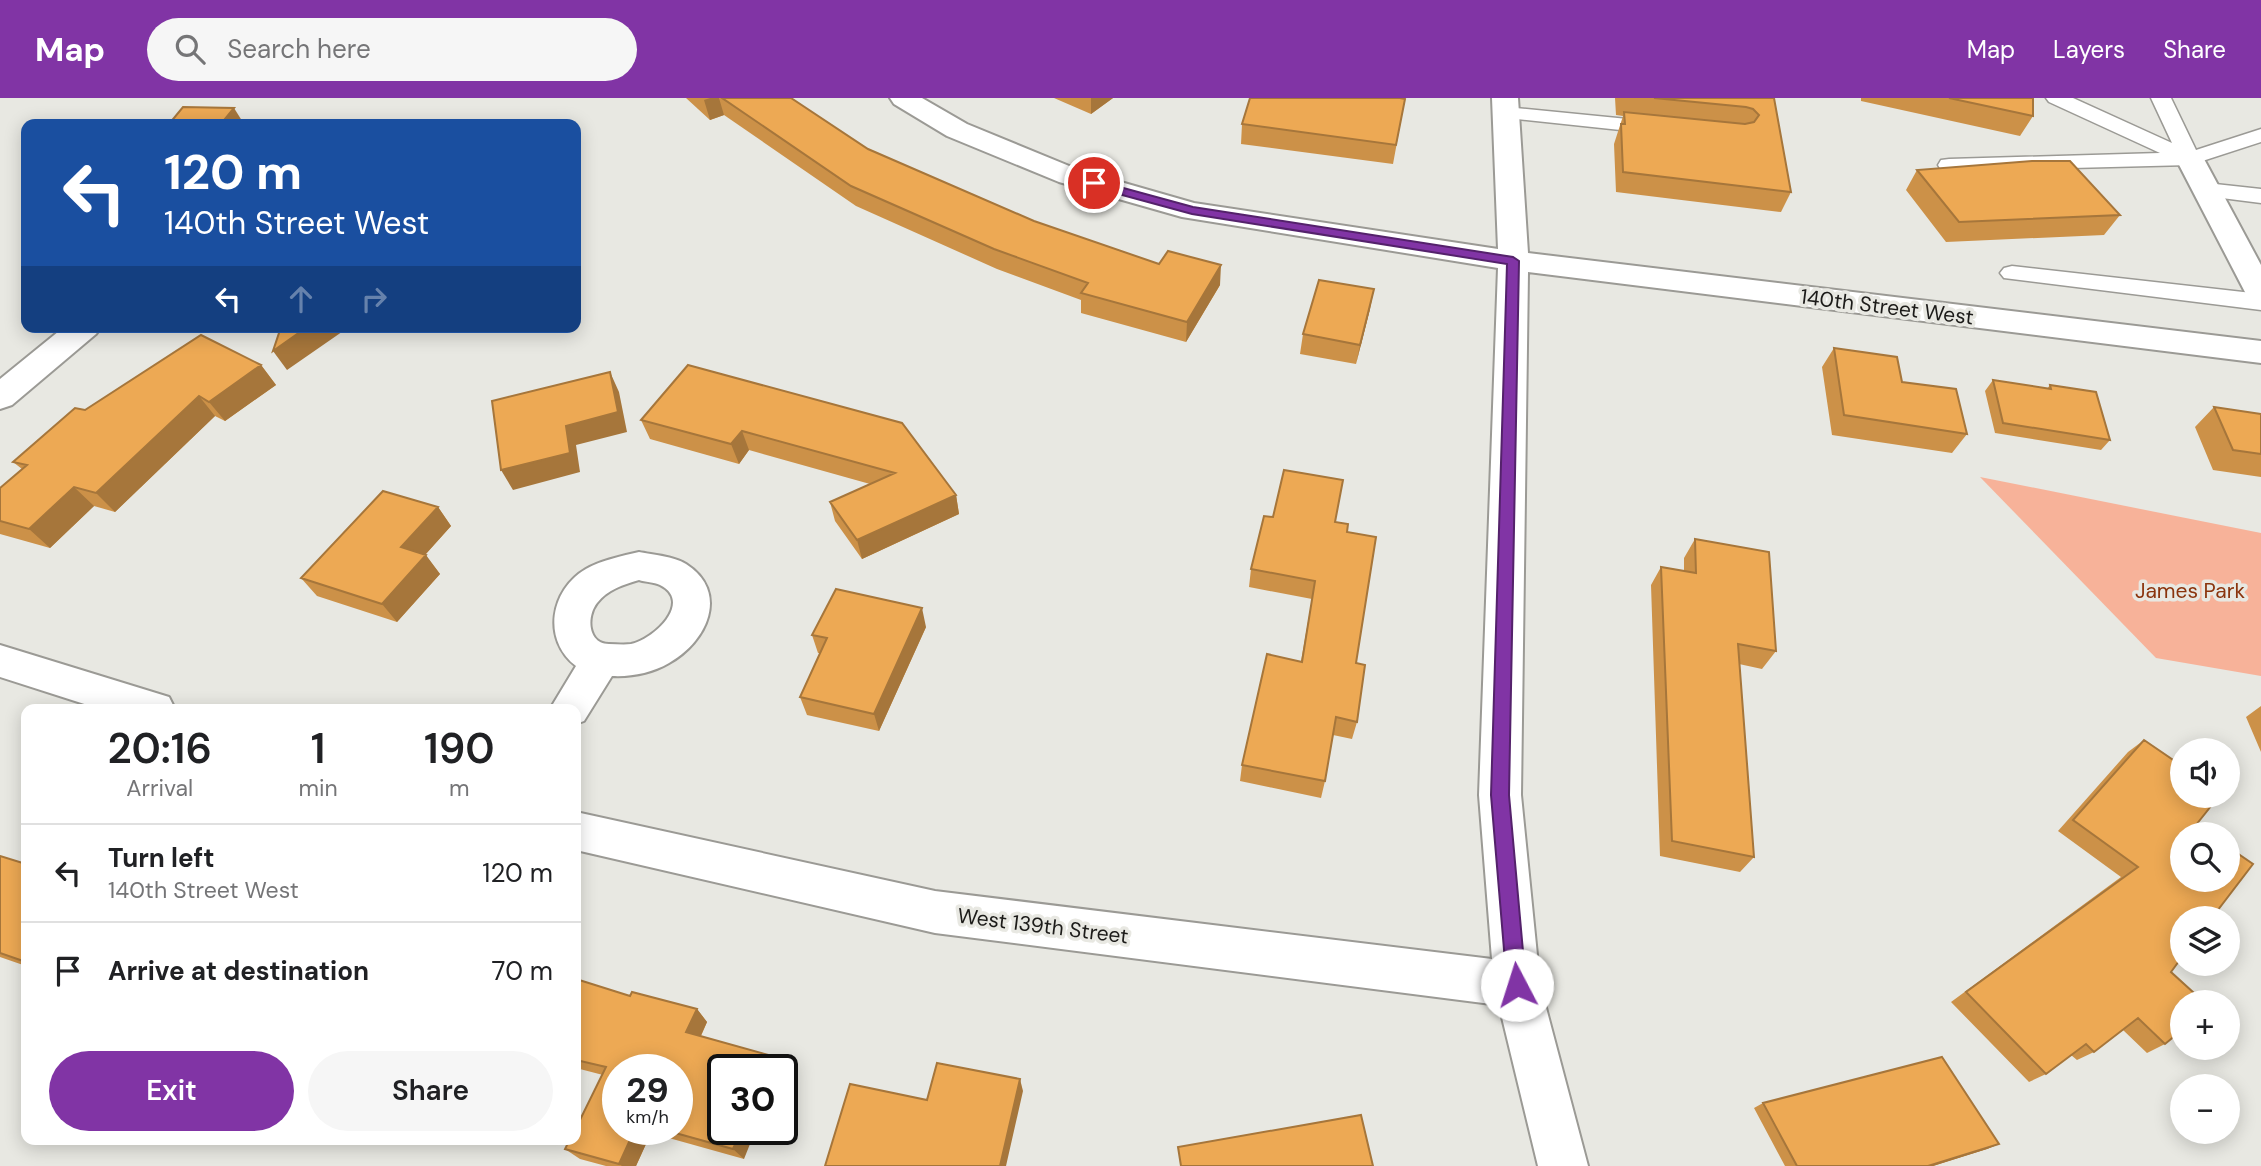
<!DOCTYPE html>
<meta charset="utf-8">
<style>
:root{--surface:#fff;--page:#f6f6f6;--text:#202124;--muted:#757577;--line:#e0e0e0;--accent:#8134a5}
body{margin:0;font-family:"DM Sans",sans-serif;background:var(--page);color:var(--text);height:100vh;display:flex;flex-direction:column;font-size:26px;white-space:nowrap}
*{box-sizing:border-box;margin:0}
p{font-size:23px;color:var(--muted)}
.icon{flex:none;width:38px;height:38px;fill:none;stroke:currentColor;stroke-width:2;stroke-linecap:round;stroke-linejoin:round}
.map{position:relative;flex:1;overflow:hidden}
.sheet{position:absolute;left:21px;top:606px;width:560px;height:441px;display:flex;flex-direction:column;background:var(--surface);border-radius:14px;box-shadow:0 4px 18px #0003}
.sheet>*{flex:none}
.guide{position:absolute;left:21px;top:21px;width:560px;height:214px;border-radius:14px;box-shadow:0 4px 18px #0003;background:#1a4fa0;color:#fff;overflow:hidden}
.buttons{position:absolute;left:2170px;top:640px;display:grid;gap:14px}
.buttons a{display:grid;place-items:center;width:70px;height:70px;border-radius:50%;background:var(--surface);box-shadow:0 4px 18px #0003;font-size:35px}
.speed{position:absolute;left:602px;top:956px;display:flex;gap:14px;font-size:35px;font-weight:700;text-align:center}
.speed>*{display:grid;place-content:center;width:91px;height:91px;border-radius:50%;background:var(--surface);box-shadow:0 4px 18px #0003;line-height:1}
.speed small{font-size:18px;font-weight:400}
.speed .limit{border:4px solid #111;border-radius:10px;background:#fff;color:#111}
.pin{position:absolute;display:grid;place-items:center;width:60px;height:60px;color:#fff;margin:-30px;border:4px solid #fff;border-radius:50%;box-shadow:0 2px 7px #0007}
.me{position:absolute;width:77px;margin:-38px;rotate:355deg;stroke-linejoin:round;filter:drop-shadow(0 0 5px #0008)}
.turn{display:flex;align-items:center;gap:24px;height:147px;padding:0 28px;font-size:32px}
.turn .icon{width:91px;height:91px;stroke-width:2.5}
.turn b{display:block;font-size:49px;line-height:60px}
.lanes{display:flex;align-items:center;height:66px;padding:0 28px;background:#0003;justify-content:center;gap:35px;direction:ltr}
.lanes .off{opacity:.35}
.eta{display:flex;justify-content:space-evenly;align-items:center;height:119px;text-align:center}
.eta b{font-size:42px;font-weight:600;line-height:49px}
.action{display:flex;gap:14px;margin-top:auto;padding:14px 28px}
.action a{flex:1;height:80px;border-radius:42px;background:var(--accent);color:#fff;font-size:28px;font-weight:600;line-height:80px;text-align:center}
.action a+a{background:var(--page);color:var(--text)}
ul{padding:0;list-style:none}
li{display:flex;align-items:center;gap:21px;height:98px;padding:0 28px;border-top:2px solid var(--line)}
li div{flex:1}
li b{display:block;font-size:26px}
li em{font-style:normal}
header{display:flex;align-items:center;gap:42px;box-sizing:border-box;height:98px;padding:0 35px;background:var(--accent);color:#fff}
header strong{font-size:33px}
nav{display:flex;gap:38px;margin-inline-start:auto;font-size:24px}
.search{width:490px;height:63px;background:var(--page);display:flex;align-items:center;gap:18px;box-sizing:border-box;padding:0 24px;border-radius:38px;color:var(--muted);font-size:26px}
.map>svg:first-child{display:block}
</style>
<header>
<strong>Map</strong>
<div class="search"><svg class="icon" aria-label="search" viewBox="0 0 24 24"><circle cx="10" cy="10" r="6"/><path d="M15 15l6 6"/></svg>Search here</div>
<nav><a>Map</a><a>Layers</a><a>Share</a></nav>
</header>
<div class="map">
<svg width="2261" height="1068" viewBox="0 0 2261 1068">
<rect width="100%" height="100%" fill="#e8e8e2"/>
<!-- green -->
<path fill="#f7b299" d="M 1980,379 L 2261,435 L 2261,578 L 2156,560 Z"/>
<g fill="none" stroke-linecap="round" stroke-linejoin="round">
<defs>
<path id="lane" d="M 2046,0 L 2073,0 L 2172,45 L 2151,0 L 2171,0 L 2196,52 L 2261,31 L 2261,44 L 2190,67 L 1949,73 L 1941,72 L 1938,67 L 1941,62 L 1949,61 L 2160,55 L 2049,4 Z
M 1505,9 L 1658,24 L 1665,26 L 1668,30 L 1665,34 L 1658,36 L 1498,19 L 1495,15 L 1498,11 Z
M 2206,85 L 2261,91 L 2261,105 L 2198,97 L 2195,92 L 2198,87 Z
M 2012,168 L 2261,196 L 2261,212 L 2004,180 L 2000,175 L 2004,170 Z"/>
<path id="street" d="M 890,0 L 922,0 L 967,26 L 1079,72 L 1194,105 L 1498,151 L 1492,0 L 1518,0 L 1528,155 L 2261,243 L 2261,265 L 1528,174 L 1521,697 L 1540,887 L 1588,1068 L 1538,1068 L 1499,907 L 935,835 L 576,752 L 576,714 L 935,793 L 1492,861 L 1479,697 L 1498,170 L 1182,119 L 1059,84 L 947,38 L 894,6 Z
M 2190,53 L 2200,55 L 2204,61 L 2261,167 L 2261,206 L 2250,203 L 2246,196 L 2176,61 L 2180,55 Z
M 64,229 L 101,229 L 96,236 L 12,307 L 0,311 L 0,281 Z
M 639,454 C 654,457 673,458 686,466 C 730,494 707,544 669,565 C 652,575 631,579 612,578 L 584,623 L 576,626 L 576,611 L 550,611 L 576,568 C 542,542 550,492 586,471 C 602,462 622,458 639,454 ZM 639,482 C 645,484 654,484 660,487 C 694,504 653,542 631,546 C 624,547 616,546 609,546 C 588,546 586,519 597,505 C 608,491 623,487 639,482 Z
M 0,547 L 169,599 L 175,611 L 100,611 L 0,579 Z"/>
</defs>
<!-- lane casing -->
<use href="#lane" stroke="#9b9a95" stroke-width="3"/>
<!-- street casing -->
<use href="#street" stroke="#9b9a95" stroke-width="4"/>
<!-- lane -->
<use href="#lane" fill="#fff" fill-rule="evenodd"/>
<!-- street -->
<use href="#street" fill="#fff" fill-rule="evenodd"/>
</g>
<!-- wall -->
<path fill="#cc9148" fill-rule="evenodd" d="M 686,0 L 791,0 L 868,51 L 1034,123 L 1220,187 L 1186,244 L 1081,215 L 1081,202 L 997,171 L 856,108 L 724,17 L 710,22 Z
M 1054,0 L 1113,0 L 1091,16 Z
M 1615,0 L 1774,0 L 1791,94 L 1781,114 L 1616,94 L 1614,46 L 1623,18 L 1616,17 Z
M 1861,0 L 2033,0 L 2033,18 L 2020,38 L 1861,3 Z
M 1405,1 L 1393,66 L 1241,46 L 1242,26 Z
M 1917,72 L 2120,117 L 2104,137 L 1946,144 L 1906,92 Z
M 1370,211 L 1356,266 L 1300,256 L 1303,236 Z
M 1834,250 L 1902,284 L 1967,336 L 1952,355 L 1832,337 L 1822,269 Z
M 261,267 L 276,287 L 225,323 L 215,318 L 115,414 L 94,408 L 50,450 L 0,436 L 0,390 L 22,371 L 13,364 Z
M 688,267 L 956,397 L 959,416 L 862,461 L 835,423 L 830,404 L 870,386 L 749,352 L 739,366 L 650,341 L 641,322 Z
M 1993,282 L 2047,291 L 2050,287 L 2110,342 L 2101,352 L 1995,335 L 1985,293 Z
M 2214,309 L 2261,316 L 2261,379 L 2213,372 L 2195,329 Z
M 438,409 L 451,428 L 425,457 L 440,476 L 397,524 L 317,498 L 301,480 Z
M 1273,419 L 1335,424 L 1347,434 L 1356,565 L 1357,624 L 1352,641 L 1333,637 L 1325,683 L 1321,700 L 1240,683 L 1242,667 L 1301,563 L 1312,501 L 1249,489 L 1251,471 Z
M 1695,441 L 1776,553 L 1762,571 L 1739,566 L 1754,759 L 1740,774 L 1660,758 L 1651,487 L 1661,469 L 1684,473 L 1684,460 Z
M 926,529 L 879,633 L 807,617 L 800,599 L 820,555 L 818,555 L 812,537 Z
M 2261,608 L 2261,654 L 2246,619 Z
M 2144,642 L 2196,727 L 2171,874 L 2165,946 L 2147,955 L 2123,932 L 2094,954 L 2077,962 L 2071,957 L 2046,976 L 2029,984 L 1951,904 L 2121,779 L 2058,733 L 2128,654 Z
M 0,758 L 26,766 L 26,868 L 0,859 Z
M 576,881 L 630,898 L 697,911 L 707,924 L 701,938 L 772,958 L 782,970 L 781,971 L 723,971 L 744,1061 L 651,1035 L 636,1068 L 606,1068 L 580,1061 L 565,1051 L 603,977 L 576,970 ZM 677,971 L 677,1031 L 618,1031 Z
M 1763,1005 L 1999,1046 L 1987,1051 L 1933,1068 L 1785,1068 L 1754,1010 Z"/>
<!-- shaded-wall -->
<path fill="#a6763b" d="M 710,0 L 719,0 L 724,17 L 710,22 L 704,2 Z
M 1091,0 L 1113,0 L 1091,16 Z
M 234,10 L 244,26 L 221,26 Z
M 1221,167 L 1220,187 L 1186,244 L 1187,224 Z
M 1374,191 L 1370,211 L 1356,266 L 1360,247 Z
M 307,229 L 349,229 L 287,272 L 273,253 Z
M 261,267 L 276,287 L 225,323 L 209,304 Z
M 610,274 L 619,294 L 627,334 L 576,347 L 580,374 L 513,392 L 501,372 Z
M 199,298 L 215,318 L 115,414 L 96,395 Z
M 742,333 L 749,352 L 739,366 L 731,346 Z
M 74,389 L 94,408 L 50,450 L 29,431 Z
M 956,397 L 959,416 L 862,461 L 857,442 Z
M 438,409 L 451,428 L 415,468 L 401,449 Z
M 426,457 L 440,476 L 397,524 L 382,506 Z
M 922,510 L 926,529 L 879,633 L 874,616 Z
M 697,911 L 707,924 L 697,946 L 686,934 Z
M 772,958 L 782,970 L 781,971 L 767,971 Z
M 1020,981 L 1023,993 L 1006,1068 L 1000,1068 Z
M 635,1031 L 646,1031 L 651,1035 L 636,1068 L 622,1068 L 619,1066 Z
M 742,1031 L 756,1031 L 744,1061 L 733,1051 Z
M 1999,1046 L 1987,1051 L 1933,1068 L 1928,1068 Z"/>
<!-- building -->
<path fill="#eda954" stroke="#a6763b" stroke-width="2" d="M 722,0 L 791,0 L 868,51 L 1034,123 L 1159,166 L 1168,153 L 1221,167 L 1187,224 L 1081,195 L 1088,185 L 994,151 L 851,88 Z
M 1250,0 L 1400,0 L 1405,1 L 1396,47 L 1242,26 Z
M 1654,0 L 1774,0 L 1791,94 L 1623,74 L 1621,26 L 1625,26 L 1624,14 L 1745,26 L 1754,24 L 1759,17 L 1753,11 L 1746,9 Z
M 1949,0 L 2033,0 L 2033,18 Z
M 183,9 L 234,10 L 221,26 L 169,26 Z
M 2032,63 L 2070,63 L 2120,117 L 1959,124 L 1917,72 Z
M 1319,182 L 1374,191 L 1360,247 L 1303,236 Z
M 281,229 L 307,229 L 273,253 Z
M 201,237 L 261,267 L 209,304 L 199,298 L 96,395 L 74,389 L 29,431 L 0,423 L 0,390 L 27,367 L 13,364 L 75,310 L 85,312 Z
M 1834,250 L 1897,259 L 1902,284 L 1956,291 L 1967,336 L 1844,317 Z
M 688,267 L 902,325 L 956,397 L 857,442 L 830,404 L 895,375 L 742,333 L 731,346 L 641,322 Z
M 610,274 L 618,314 L 566,328 L 570,355 L 501,372 L 492,303 Z
M 1993,282 L 2051,291 L 2050,287 L 2096,294 L 2110,342 L 2003,325 Z
M 2214,309 L 2261,316 L 2261,356 L 2233,352 Z
M 1284,372 L 1343,382 L 1335,424 L 1348,426 L 1347,434 L 1376,439 L 1356,565 L 1365,567 L 1357,624 L 1336,619 L 1325,683 L 1242,667 L 1267,556 L 1302,564 L 1315,483 L 1251,471 L 1264,418 L 1273,419 Z
M 383,393 L 438,409 L 401,449 L 426,457 L 382,506 L 301,480 Z
M 1695,441 L 1769,454 L 1776,553 L 1738,546 L 1754,759 L 1672,743 L 1661,469 L 1696,475 Z
M 836,491 L 922,510 L 874,616 L 800,599 L 827,540 L 812,537 Z
M 2144,642 L 2182,668 L 2182,698 L 2219,698 L 2196,727 L 2210,737 L 2182,737 L 2182,782 L 2228,782 L 2228,749 L 2253,766 L 2211,821 L 2182,821 L 2182,859 L 2171,874 L 2205,905 L 2182,905 L 2182,932 L 2165,946 L 2138,920 L 2094,954 L 2086,946 L 2046,976 L 1966,894 L 2138,769 L 2073,722 Z
M 0,758 L 26,766 L 26,864 L 0,855 Z
M 576,881 L 630,898 L 632,894 L 697,911 L 686,934 L 772,958 L 767,971 L 723,971 L 723,1031 L 742,1031 L 733,1051 L 661,1031 L 677,1031 L 677,971 L 618,971 L 618,1031 L 635,1031 L 619,1066 L 565,1051 L 570,1041 L 576,1041 L 576,1030 L 606,969 L 576,962 Z
M 1942,959 L 1999,1046 L 1928,1068 L 1797,1068 L 1763,1005 Z
M 937,965 L 1020,981 L 1000,1068 L 825,1068 L 850,986 L 927,1002 Z
M 1361,1017 L 1373,1068 L 1181,1068 L 1178,1049 Z"/>
<!-- route -->
<path fill="#8134a5" stroke="#54226b" stroke-width="2" d="M 1094,82 L 1193,109 L 1513,159 L 1519,163 L 1509,697 L 1526,887 L 1523,893 L 1517,896 L 1510,893 L 1507,887 L 1491,697 L 1507,166 L 1192,116 L 1089,88 L 1089,83 Z"/>
<g text-anchor="middle" stroke-width="7" stroke-linejoin="round" paint-order="stroke">
<!-- street labels -->
<g font-size="21" fill="#1c1b19" stroke="#e8e8e2">
<text transform="translate(1887 209) rotate(7)" y="7">140th Street West</text>
<text transform="translate(1043 828) rotate(7)" y="7">West 139th Street</text>
</g>
<!-- park labels -->
<g font-size="21" fill="#8a340d" stroke="#e8e8e2">
<text x="2190" y="500">James Park</text>
</g>
</g>
</svg>
<div class="buttons">
<a><svg class="icon" aria-label="sound" viewBox="0 0 24 24"><path d="M4 9h4l5-4v14l-5-4H4zM17 9q2 3 0 6"/></svg></a>
<a><svg class="icon" aria-label="search" viewBox="0 0 24 24"><circle cx="10" cy="10" r="6"/><path d="M15 15l6 6"/></svg></a>
<a><svg class="icon" aria-label="layers" viewBox="0 0 24 24"><path d="M12 4l9 5-9 5-9-5zM3 14l9 5 9-5"/></svg></a>
<a>+</a>
<a>−</a>
</div>
<div class="speed"><div>29<small>km/h</small></div><div class="limit">30</div></div>
<div class="pin" style="left:1094px;top:85px;background:#d93025"><svg class="icon" aria-label="arrive" viewBox="0 0 24 24"><path d="M6 21V4h12l-3 4 3 4H6"/></svg></div>
<svg class="me" style="left:1517px;top:887px" viewBox="-20 -20 40 40"><circle r="19" fill="#fff"/><path d="M0-13L10 11 0 6-10 11z" fill="#8134a5"/></svg>
<div class="guide">
<div class="turn"><svg class="icon" aria-label="left" viewBox="0 0 24 24"><path d="M17 20v-9H6M10 6l-5 5 5 5"/></svg><div><b>120 m</b>140th Street West</div></div>
<div class="lanes"><svg class="icon" aria-label="left" viewBox="0 0 24 24"><path d="M17 20v-9H6M10 6l-5 5 5 5"/></svg><svg class="icon off" aria-label="ahead" viewBox="0 0 24 24"><path d="M12 20V5M6 11l6-6 6 6"/></svg><svg class="icon off" aria-label="right" viewBox="0 0 24 24"><path d="M7 20v-9h11M14 6l5 5-5 5"/></svg></div>
</div>
<section class="sheet">
<div class="eta">
<div><b>20:16</b><p>Arrival</p></div>
<div><b>1</b><p>min</p></div>
<div><b>190</b><p>m</p></div>
</div>
<ul>
<li><svg class="icon" aria-label="left" viewBox="0 0 24 24"><path d="M17 20v-9H6M10 6l-5 5 5 5"/></svg><div><b>Turn left</b><p>140th Street West</p></div><em>120 m</em></li>
<li><svg class="icon" aria-label="arrive" viewBox="0 0 24 24"><path d="M6 21V4h12l-3 4 3 4H6"/></svg><div><b>Arrive at destination</b></div><em>70 m</em></li>
</ul>
<div class="action"><a>Exit</a><a>Share</a></div>
</section>
</div>
